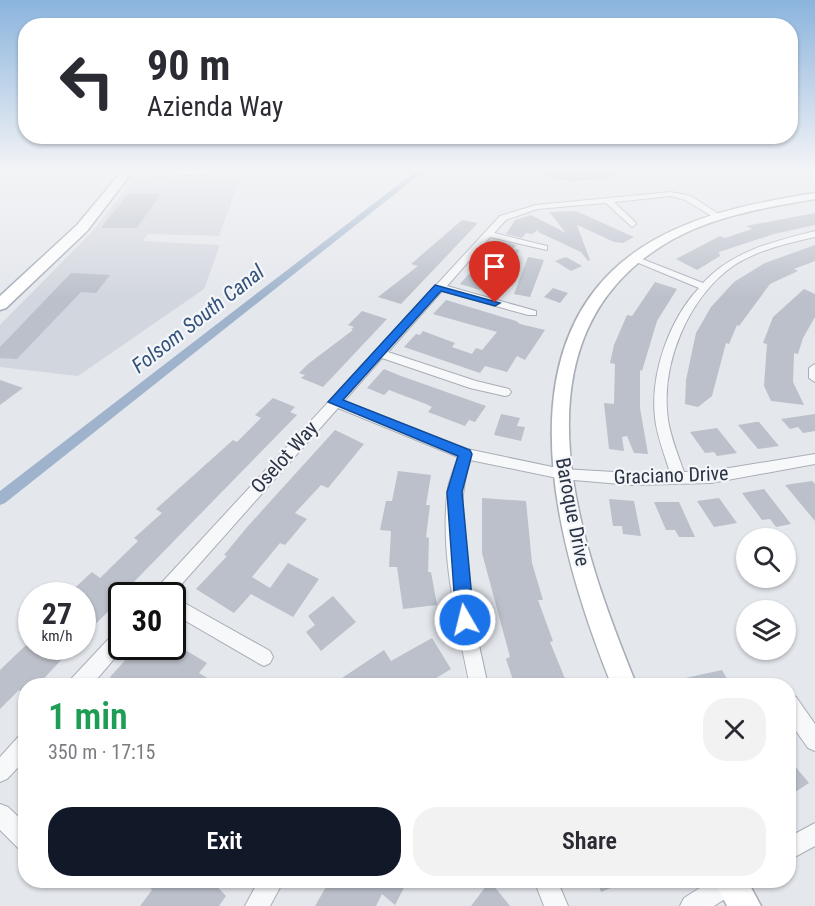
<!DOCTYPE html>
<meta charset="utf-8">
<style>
:root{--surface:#fff;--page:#f2f2f3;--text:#2b2b33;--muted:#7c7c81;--accent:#111827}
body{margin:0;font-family:"Roboto Condensed",sans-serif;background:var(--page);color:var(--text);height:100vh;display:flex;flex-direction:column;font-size:22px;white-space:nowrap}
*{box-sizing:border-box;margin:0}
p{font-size:20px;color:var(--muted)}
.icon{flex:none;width:33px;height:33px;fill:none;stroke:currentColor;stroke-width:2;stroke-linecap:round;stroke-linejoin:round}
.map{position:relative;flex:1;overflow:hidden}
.side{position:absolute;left:18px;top:678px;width:778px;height:210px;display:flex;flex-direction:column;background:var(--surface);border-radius:24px;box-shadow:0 2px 4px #0004}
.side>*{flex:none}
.hud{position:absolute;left:18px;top:18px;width:780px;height:126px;border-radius:24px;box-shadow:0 2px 4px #0004;background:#fff;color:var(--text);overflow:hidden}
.fabs{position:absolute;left:736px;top:528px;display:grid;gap:12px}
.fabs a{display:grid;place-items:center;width:60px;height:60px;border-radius:50%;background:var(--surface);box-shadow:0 2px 4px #0004;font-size:30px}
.speed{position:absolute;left:18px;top:582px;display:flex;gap:12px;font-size:30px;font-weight:700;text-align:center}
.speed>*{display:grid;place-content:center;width:78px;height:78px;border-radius:50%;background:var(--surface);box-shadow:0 2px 4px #0004;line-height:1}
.speed small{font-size:15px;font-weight:400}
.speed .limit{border:3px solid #111;border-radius:9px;background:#fff;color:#111}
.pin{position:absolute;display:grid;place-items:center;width:51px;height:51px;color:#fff;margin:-62px -26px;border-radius:50% 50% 50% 0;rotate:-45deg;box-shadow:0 0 6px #0007}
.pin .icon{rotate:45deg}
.me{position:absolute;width:66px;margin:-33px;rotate:352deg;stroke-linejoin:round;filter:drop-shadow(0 0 4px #0008)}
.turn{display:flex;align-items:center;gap:21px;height:126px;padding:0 30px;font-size:27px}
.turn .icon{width:78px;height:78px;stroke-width:2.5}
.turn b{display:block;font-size:42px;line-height:51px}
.round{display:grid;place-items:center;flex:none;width:63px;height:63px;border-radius:24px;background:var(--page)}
.overview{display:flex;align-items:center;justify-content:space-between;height:102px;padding:0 30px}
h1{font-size:36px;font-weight:600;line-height:45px;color:#1e9e55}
.primary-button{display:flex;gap:12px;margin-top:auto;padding:12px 30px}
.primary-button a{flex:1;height:69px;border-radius:24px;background:var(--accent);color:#fff;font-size:24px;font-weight:600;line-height:69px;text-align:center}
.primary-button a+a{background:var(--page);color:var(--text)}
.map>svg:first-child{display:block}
</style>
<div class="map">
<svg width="815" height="906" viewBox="0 0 815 906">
<rect width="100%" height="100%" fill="#e4e7ec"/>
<!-- built -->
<path fill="#d2d6de" d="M 171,177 L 170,179 L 239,181 L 219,236 L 148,234 L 143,241 L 220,245 L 204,289 L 78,376 L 0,367 L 0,325 L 91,233 L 134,179 Z"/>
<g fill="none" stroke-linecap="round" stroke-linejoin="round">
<!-- canal -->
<path fill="#9fb4cc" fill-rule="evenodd" d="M 416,171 L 424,171 L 5,503 L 0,505 L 0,491 Z"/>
</g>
<!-- building -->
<path fill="#bbc0ca" d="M 546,171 L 611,171 L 612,177 L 575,181 L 546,178 Z
M 128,194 L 161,194 L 137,228 L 101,228 Z
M 576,211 L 634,237 L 623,243 L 614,242 L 577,225 L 590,260 L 588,261 L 581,252 L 538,232 L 539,229 L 532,234 L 526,233 L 522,238 L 506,234 L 515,220 L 531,215 L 566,233 L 549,212 Z
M 815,213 L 815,225 L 774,234 L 719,252 L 720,256 L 697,270 L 676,259 L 720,236 L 725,238 L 752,229 L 746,226 Z
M 462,220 L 478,223 L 401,304 L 378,297 L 418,266 L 411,264 Z
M 498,241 L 516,245 L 513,249 L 520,250 L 487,288 L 482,287 L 480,290 L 460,284 Z
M 815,245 L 815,261 L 794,269 L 798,271 L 770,284 L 739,326 L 737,325 L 729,344 L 726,343 L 712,396 L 698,407 L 685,404 L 686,380 L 696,333 L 711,307 L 734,282 L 765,263 Z
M 528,257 L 544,260 L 530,297 L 514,294 Z
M 566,257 L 582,266 L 571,271 L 555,261 Z
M 71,273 L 110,275 L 96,293 L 81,292 L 17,359 L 0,358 L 0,347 Z
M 655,282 L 677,289 L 657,321 L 642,371 L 640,370 L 640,408 L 648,454 L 634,453 L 627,436 L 622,437 L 624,451 L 609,449 L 604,403 L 614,404 L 615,364 L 610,363 L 614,345 L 627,315 L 632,316 Z
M 553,288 L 568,293 L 560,303 L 544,297 Z
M 804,289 L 815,294 L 815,317 L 803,338 L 798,354 L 794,353 L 793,382 L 804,405 L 771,401 L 764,386 L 767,344 L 763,343 L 773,317 Z
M 446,300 L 516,321 L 520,324 L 545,330 L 525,360 L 517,356 L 507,372 L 485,366 L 480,373 L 404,347 L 416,334 L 420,335 L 423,331 L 455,343 L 452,347 L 472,354 L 476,348 L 482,350 L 497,332 L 433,314 Z
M 362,311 L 387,319 L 323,387 L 301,378 L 305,375 L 299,373 L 308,364 L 353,330 L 351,329 L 354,327 L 348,325 Z
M 384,369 L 401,376 L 486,406 L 475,422 L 469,420 L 465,426 L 428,412 L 432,407 L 426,404 L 389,390 L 384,395 L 367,388 Z
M 0,380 L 23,388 L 0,405 Z
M 273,398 L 295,407 L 290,412 L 297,415 L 127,589 L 121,585 L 108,598 L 116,604 L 82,637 L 82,596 L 66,596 L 92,572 L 100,578 L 138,541 L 134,538 L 162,513 L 156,509 L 233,440 L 237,442 L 261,418 L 255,415 Z
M 501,414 L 520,418 L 517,426 L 525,427 L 521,441 L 494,435 Z
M 815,414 L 815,431 L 803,433 L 798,427 L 790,429 L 781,419 Z
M 756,422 L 759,422 L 779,446 L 758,449 L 738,425 Z
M 717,428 L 737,453 L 717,456 L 714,452 L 705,453 L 690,432 Z
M 335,430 L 364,444 L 328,488 L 321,485 L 295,513 L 307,519 L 285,545 L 280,543 L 252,577 L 270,588 L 288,563 L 319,579 L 293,617 L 251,594 L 234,613 L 196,589 L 227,556 L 224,555 L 248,526 Z
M 398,471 L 431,475 L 426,505 L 430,505 L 426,537 L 429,538 L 428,572 L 431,572 L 437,605 L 403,609 L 397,567 L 389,567 L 391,531 L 380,530 L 386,501 L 392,501 Z
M 812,481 L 815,484 L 815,521 L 785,485 Z
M 764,489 L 791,524 L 776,527 L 770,519 L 762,520 L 742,493 Z
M 482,498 L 526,501 L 532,563 L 543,600 L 538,600 L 553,641 L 550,642 L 568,686 L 515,686 L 506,659 L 510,657 L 482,553 Z
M 719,498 L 737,523 L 714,527 L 697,501 Z
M 609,499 L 634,501 L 641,536 L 623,534 L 622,526 L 613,526 Z
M 654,502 L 679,502 L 695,537 L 679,537 L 675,530 L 666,530 Z
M 333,596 L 356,622 L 321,651 L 306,632 L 315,625 L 308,616 Z
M 432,638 L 451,669 L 423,686 L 330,686 L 384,650 L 391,661 Z
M 25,646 L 74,646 L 37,686 L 26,686 L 26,696 L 19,690 L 0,709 L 0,670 Z
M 138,646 L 175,646 L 185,653 L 187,651 L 207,663 L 199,673 L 209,679 L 204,686 L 121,686 L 110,677 Z
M 722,670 L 731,686 L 673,686 L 672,681 Z
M 789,759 L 809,783 L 789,796 Z
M 152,880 L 211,880 L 226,896 L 219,906 L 140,906 L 152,890 L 148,885 Z
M 330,880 L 408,880 L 395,905 L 382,894 L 376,906 L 315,906 Z
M 597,880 L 628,880 L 628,881 L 601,892 Z
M 490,881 L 510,906 L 471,906 Z"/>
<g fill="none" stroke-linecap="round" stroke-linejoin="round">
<defs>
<path id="street" d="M 174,171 L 252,171 L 249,173 L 126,177 L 122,175 L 126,173 Z
M 671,192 L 691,196 L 720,215 L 713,217 L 685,200 L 671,196 L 614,202 L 635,222 L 636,224 L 632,227 L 606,203 L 537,209 L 506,220 L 494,233 L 547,246 L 547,250 L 490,237 L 447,286 L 536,311 L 536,315 L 528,315 L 442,291 L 388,352 L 476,381 L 509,389 L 511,392 L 509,395 L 505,396 L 470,388 L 382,358 L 344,401 L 467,449 L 562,469 L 632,473 L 670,473 C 665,455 657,437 655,418 C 650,374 669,320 699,288 L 629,259 L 637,257 L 703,283 C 732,251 775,241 815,231 L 815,237 C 788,243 757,250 733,266 C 688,298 660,364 668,420 C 671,438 678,455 684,472 L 711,471 L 815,454 L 815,464 L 711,483 L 632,485 L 562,479 L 470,460 C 448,532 473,614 488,686 L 470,686 C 457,622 439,552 448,488 C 450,477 455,467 458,457 L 338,408 L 171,596 L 152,596 L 154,591 L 500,216 L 536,205 Z
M 815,364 L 815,382 L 809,378 L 809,368 Z
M 172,596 L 270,651 L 273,657 L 270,663 L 264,666 L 258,663 L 172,613 Z
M 122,629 L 122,646 L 125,646 L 91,686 L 69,686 L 71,679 L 116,631 Z
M 789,694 L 796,697 L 815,724 L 815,751 L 808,748 L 789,721 Z
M 26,733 L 26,759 L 7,779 L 0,782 L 0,757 L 19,736 Z
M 0,804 L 8,807 L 26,824 L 26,851 L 18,848 L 0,830 Z
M 815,823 L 815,846 L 789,860 L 789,837 Z
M 259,880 L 284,880 L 270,906 L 245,906 Z
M 534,880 L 557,880 L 568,906 L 544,906 Z
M 712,880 L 745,880 L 742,888 L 714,906 L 680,906 L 684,898 Z"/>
<path id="secondary" d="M 815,193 L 815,199 C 762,208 706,217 660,247 C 506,346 582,551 637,686 L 612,686 C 557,550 493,331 654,240 C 704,212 760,202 815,193 Z
M 714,880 L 747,880 L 761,906 L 727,906 Z"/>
<path id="primary" d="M 122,171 L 133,171 L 87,231 L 6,308 L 0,310 L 0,296 L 77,225 Z"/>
</defs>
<!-- street casing -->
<use href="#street" stroke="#a9aeb7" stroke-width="2"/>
<!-- secondary casing -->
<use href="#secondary" stroke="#a9aeb7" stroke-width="3"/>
<!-- primary casing -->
<use href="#primary" stroke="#a3abb8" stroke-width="3"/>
<!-- street -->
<use href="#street" fill="#f7f8fa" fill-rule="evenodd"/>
<!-- secondary -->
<use href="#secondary" fill="#fff" fill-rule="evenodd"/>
<!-- primary -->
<use href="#primary" fill="#fff" fill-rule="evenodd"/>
</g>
<!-- sky -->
<linearGradient id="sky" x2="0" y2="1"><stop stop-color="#8bb4dd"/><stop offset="0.57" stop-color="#f3f4f6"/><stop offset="1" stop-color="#f3f4f6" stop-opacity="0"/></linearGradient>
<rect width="815" height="298" fill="url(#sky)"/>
<!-- route -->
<path fill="#1a73e8" stroke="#114b97" stroke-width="1.5" d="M 435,285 L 500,303 L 495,306 L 441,291 L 343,400 L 470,450 L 472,454 L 462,492 L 474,620 L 471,626 L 465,629 L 459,626 L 456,620 L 447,492 L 458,456 L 328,402 Z"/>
<g text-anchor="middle" stroke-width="4.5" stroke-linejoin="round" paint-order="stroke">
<!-- street labels -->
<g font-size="20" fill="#2b3445" stroke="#f4f6f9">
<text transform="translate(284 457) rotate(-48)" y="7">Oselot Way</text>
<text transform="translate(671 475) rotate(-2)" y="7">Graciano Drive</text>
<text transform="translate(573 512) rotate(79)" y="7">Baroque Drive</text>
</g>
<!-- water labels -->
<g font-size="21" font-style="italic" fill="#34527a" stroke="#f4f6f9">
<text transform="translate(198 319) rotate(-38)" y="7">Folsom South Canal</text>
</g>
</g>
</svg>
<div class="fabs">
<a><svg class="icon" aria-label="search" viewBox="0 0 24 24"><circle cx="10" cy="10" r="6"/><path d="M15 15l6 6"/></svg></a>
<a><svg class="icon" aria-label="layers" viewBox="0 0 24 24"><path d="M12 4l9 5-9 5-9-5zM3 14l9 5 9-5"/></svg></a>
</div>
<div class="speed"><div>27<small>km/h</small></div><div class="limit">30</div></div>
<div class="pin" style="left:495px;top:303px;background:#d93025"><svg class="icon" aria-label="arrive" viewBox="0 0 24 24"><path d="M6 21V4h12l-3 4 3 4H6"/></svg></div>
<svg class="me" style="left:465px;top:620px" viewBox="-20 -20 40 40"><circle r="17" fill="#1a73e8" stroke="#fff" stroke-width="3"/><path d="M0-11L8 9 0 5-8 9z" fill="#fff"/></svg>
<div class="hud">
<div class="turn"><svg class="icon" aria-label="left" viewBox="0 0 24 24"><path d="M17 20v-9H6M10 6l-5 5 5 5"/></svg><div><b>90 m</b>Azienda Way</div></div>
</div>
<section class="side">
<div class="overview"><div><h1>1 min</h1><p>350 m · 17:15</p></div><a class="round"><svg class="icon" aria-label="close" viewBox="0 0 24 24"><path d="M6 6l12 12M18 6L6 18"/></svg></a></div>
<div class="primary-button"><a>Exit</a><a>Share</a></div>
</section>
</div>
